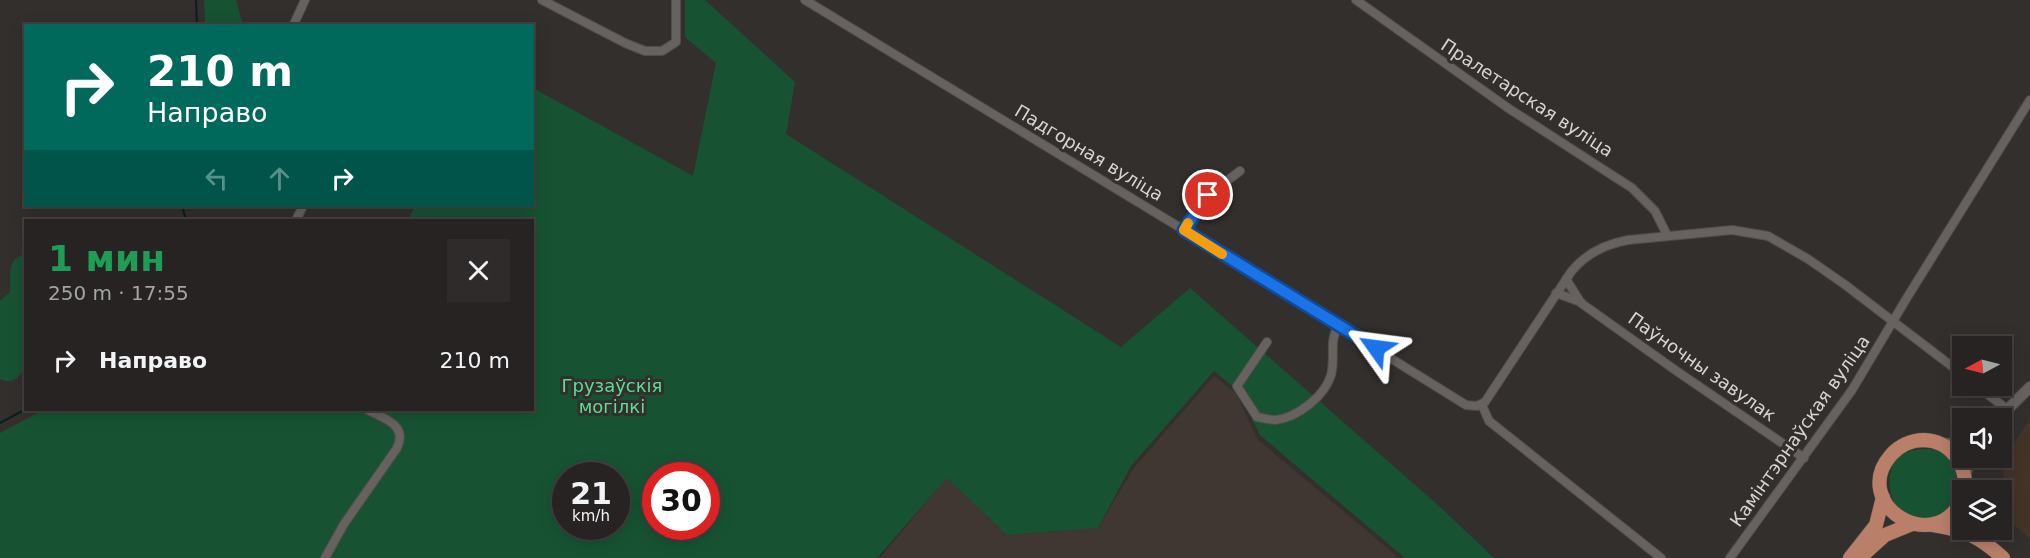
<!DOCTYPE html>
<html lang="ru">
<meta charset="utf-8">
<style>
:root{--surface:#262322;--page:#2e2b2a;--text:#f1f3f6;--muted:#a4a4a5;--line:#424040}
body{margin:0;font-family:"DejaVu Sans",sans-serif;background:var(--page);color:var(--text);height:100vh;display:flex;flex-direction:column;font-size:22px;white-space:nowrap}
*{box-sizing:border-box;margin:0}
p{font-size:20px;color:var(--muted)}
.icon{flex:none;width:33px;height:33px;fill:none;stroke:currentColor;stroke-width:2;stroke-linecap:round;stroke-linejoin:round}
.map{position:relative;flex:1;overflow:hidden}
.details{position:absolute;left:24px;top:219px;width:510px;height:192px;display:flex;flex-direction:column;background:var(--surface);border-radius:0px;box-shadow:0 3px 15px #0003,0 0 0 2px var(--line)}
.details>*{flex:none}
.guide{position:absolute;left:24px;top:24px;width:510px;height:183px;border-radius:0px;box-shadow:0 3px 15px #0003,0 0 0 2px var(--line);background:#00695c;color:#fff;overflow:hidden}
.needle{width:39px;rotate:263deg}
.fabs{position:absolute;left:1952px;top:336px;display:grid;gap:12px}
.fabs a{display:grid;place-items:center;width:60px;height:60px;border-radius:0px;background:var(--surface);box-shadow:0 3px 15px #0003,0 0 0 2px var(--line);font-size:30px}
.speed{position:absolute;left:552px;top:462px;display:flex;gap:12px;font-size:30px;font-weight:700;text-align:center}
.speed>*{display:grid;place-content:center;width:78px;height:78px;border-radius:50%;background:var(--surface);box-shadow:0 3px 15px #0003,0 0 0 2px var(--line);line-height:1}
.speed small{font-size:15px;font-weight:400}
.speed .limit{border:9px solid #d22;background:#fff;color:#111}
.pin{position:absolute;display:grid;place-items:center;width:51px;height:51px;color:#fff;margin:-26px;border:3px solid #fff;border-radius:50%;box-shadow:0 2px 6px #0007}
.me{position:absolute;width:66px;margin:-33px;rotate:301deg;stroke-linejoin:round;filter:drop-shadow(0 0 4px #0008)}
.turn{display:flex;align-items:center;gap:21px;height:126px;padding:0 24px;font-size:27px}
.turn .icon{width:78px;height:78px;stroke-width:2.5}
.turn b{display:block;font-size:42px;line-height:51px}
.lanes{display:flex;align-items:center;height:57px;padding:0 24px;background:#0003;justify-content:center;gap:30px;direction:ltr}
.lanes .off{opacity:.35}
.round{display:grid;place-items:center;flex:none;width:63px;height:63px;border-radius:0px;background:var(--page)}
.summary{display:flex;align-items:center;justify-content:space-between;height:102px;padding:0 24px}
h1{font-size:36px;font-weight:800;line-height:45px;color:#1e9e55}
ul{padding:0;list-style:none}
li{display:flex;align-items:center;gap:18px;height:78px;padding:0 24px}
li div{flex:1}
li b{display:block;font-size:22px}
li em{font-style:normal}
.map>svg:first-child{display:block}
</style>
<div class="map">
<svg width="2030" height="558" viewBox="0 0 2030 558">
<rect width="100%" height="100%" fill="#332f2d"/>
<!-- commercial -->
<path fill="#443428" d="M 2030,419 L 2030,539 L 2004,516 L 2003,459 Z"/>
<!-- built -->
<path fill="#413732" d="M 1214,376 L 1236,393 L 1257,439 L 1399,558 L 880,558 L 947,477 L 1007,535 L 1098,528 L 1133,469 Z"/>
<!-- green -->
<path fill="#175333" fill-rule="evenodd" d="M 204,0 L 236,0 L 243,25 L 205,25 Z
M 685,0 L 705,0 L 795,82 L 786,134 L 1121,347 L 1190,288 L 1438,505 L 1494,558 L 1405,558 L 1260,435 L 1237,390 L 1214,371 L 1131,466 L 1098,528 L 1007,535 L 947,478 L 877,558 L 0,558 L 0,433 L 43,410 L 532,410 L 532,220 L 408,220 L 415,206 L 532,206 L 533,88 L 693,176 L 716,63 L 685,37 ZM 566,476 L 616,476 L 616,526 L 566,526 ZM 656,476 L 706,476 L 706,526 L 656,526 Z
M 25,255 L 25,363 C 22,377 14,385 0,379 L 0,301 L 10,292 C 11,278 6,258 25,255 Z
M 1932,449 C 1976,459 1968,525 1921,518 C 1914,516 1904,514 1899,509 C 1887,497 1885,465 1901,455 C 1910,449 1921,449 1932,449 Z"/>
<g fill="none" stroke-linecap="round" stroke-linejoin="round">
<!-- stream -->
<path stroke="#0c1e22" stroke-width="2" d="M 196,0 L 197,26
M 182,206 L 186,220
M 0,423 L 26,409"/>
<defs>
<path id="minor" d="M 542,0 L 625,43 L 645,51 L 662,51 L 676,42 L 676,0
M 805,0 L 1184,230 L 1466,405 L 1477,406 L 1485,402 L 1571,272 C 1586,253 1606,244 1628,240 L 1732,230 L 1768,236 L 1808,259 L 1844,284 L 1962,374
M 1356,0 L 1508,108 L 1632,188 L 1655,211 L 1667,235
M 293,26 L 305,0
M 296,220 L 303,206
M 1184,230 L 1208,195 L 1240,171
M 1566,279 L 1581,303 L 1678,372 L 1804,458
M 1556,293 L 1581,302
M 1267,342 L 1237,386 L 1257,417 C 1263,418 1269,420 1275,420 C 1297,418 1325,396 1331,375 C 1336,357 1328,341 1339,325
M 1977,386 L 2008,410
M 1482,405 L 1489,421 L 1661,558
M 325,558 L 344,524 L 397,448 C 408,425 385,419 368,410
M 1730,558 L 1852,390 L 1908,296 L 2030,100"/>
<path id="tertiary" d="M 1999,418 L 2030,387
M 1940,444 L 1962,443
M 1965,476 L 1971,458"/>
<path id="primary" d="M 1962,500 C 1933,558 1849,503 1891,455 C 1899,446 1911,440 1924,440 C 1951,441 1967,465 1965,490
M 1933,525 C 1965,530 1979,536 2003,558
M 1864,554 L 1885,535 L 1912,524
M 1850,558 L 1876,525 L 1883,497"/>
</defs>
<!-- minor casing -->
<use href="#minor" stroke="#504c4a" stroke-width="10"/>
<!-- tertiary casing -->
<use href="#tertiary" stroke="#504c4a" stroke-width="12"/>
<!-- primary casing -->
<use href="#primary" stroke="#504c4a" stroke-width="15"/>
<!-- minor -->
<use href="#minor" stroke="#676260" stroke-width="8"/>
<!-- tertiary -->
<use href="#tertiary" stroke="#676260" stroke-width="10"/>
<!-- primary -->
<use href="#primary" stroke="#b97f69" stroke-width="14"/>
</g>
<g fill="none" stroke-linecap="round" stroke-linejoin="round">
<defs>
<path id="route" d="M 1208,195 L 1184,230 L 1376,348"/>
</defs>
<!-- route casing -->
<use href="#route" stroke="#114b97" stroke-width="15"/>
<!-- route -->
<use href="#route" stroke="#1a73e8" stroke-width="10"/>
<!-- slow -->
<path stroke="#f59e0b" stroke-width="10" d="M 1188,223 L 1184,230 L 1222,254"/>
</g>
<g text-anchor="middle" stroke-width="6" stroke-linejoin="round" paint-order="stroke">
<!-- street labels -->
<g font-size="18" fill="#d7d4d3" stroke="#332f2d">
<text transform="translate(1527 98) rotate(33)" y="6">Пралетарская вуліца</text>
<text transform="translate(1089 153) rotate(31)" y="6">Падгорная вуліца</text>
<text transform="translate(1702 367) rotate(35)" y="6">Паўночны завулак</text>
<text transform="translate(1800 431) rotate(-55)" y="6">Камінтэрнаўская вуліца</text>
</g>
<!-- park labels -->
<g font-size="18" fill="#5cdd95" stroke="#332f2d">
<text x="612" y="392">Грузаўскія<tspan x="612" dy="21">могілкі</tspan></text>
</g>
</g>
</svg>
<div class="fabs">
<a><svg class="needle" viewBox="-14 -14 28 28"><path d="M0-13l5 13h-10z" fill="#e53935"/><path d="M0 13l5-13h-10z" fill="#a4a4a5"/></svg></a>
<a><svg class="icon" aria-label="sound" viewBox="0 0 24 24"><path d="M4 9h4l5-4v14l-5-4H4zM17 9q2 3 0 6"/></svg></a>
<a><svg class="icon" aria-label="layers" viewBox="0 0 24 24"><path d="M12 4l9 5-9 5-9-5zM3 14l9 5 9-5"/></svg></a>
</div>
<div class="speed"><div>21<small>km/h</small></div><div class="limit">30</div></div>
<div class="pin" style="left:1208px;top:195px;background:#d93025"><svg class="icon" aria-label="arrive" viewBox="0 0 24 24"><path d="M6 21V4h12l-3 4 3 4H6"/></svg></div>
<svg class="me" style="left:1376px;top:348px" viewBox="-20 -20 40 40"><path d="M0-17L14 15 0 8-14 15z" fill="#1a73e8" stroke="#fff" stroke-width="4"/></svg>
<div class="guide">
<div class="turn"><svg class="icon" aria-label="right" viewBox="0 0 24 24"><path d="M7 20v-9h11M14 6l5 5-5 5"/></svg><div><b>210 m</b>Направо</div></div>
<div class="lanes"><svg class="icon off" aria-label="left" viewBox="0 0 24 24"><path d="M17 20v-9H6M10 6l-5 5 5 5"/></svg><svg class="icon off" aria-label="ahead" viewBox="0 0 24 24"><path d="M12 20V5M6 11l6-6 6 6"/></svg><svg class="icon" aria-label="right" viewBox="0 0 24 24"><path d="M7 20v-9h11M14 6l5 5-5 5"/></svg></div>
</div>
<section class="details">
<div class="summary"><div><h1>1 мин</h1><p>250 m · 17:55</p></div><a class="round"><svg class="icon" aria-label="close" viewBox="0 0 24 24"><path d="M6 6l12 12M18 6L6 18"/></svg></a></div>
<ul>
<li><svg class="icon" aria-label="right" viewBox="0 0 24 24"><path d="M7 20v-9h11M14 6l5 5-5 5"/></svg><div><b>Направо</b></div><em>210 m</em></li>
</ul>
</section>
</div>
